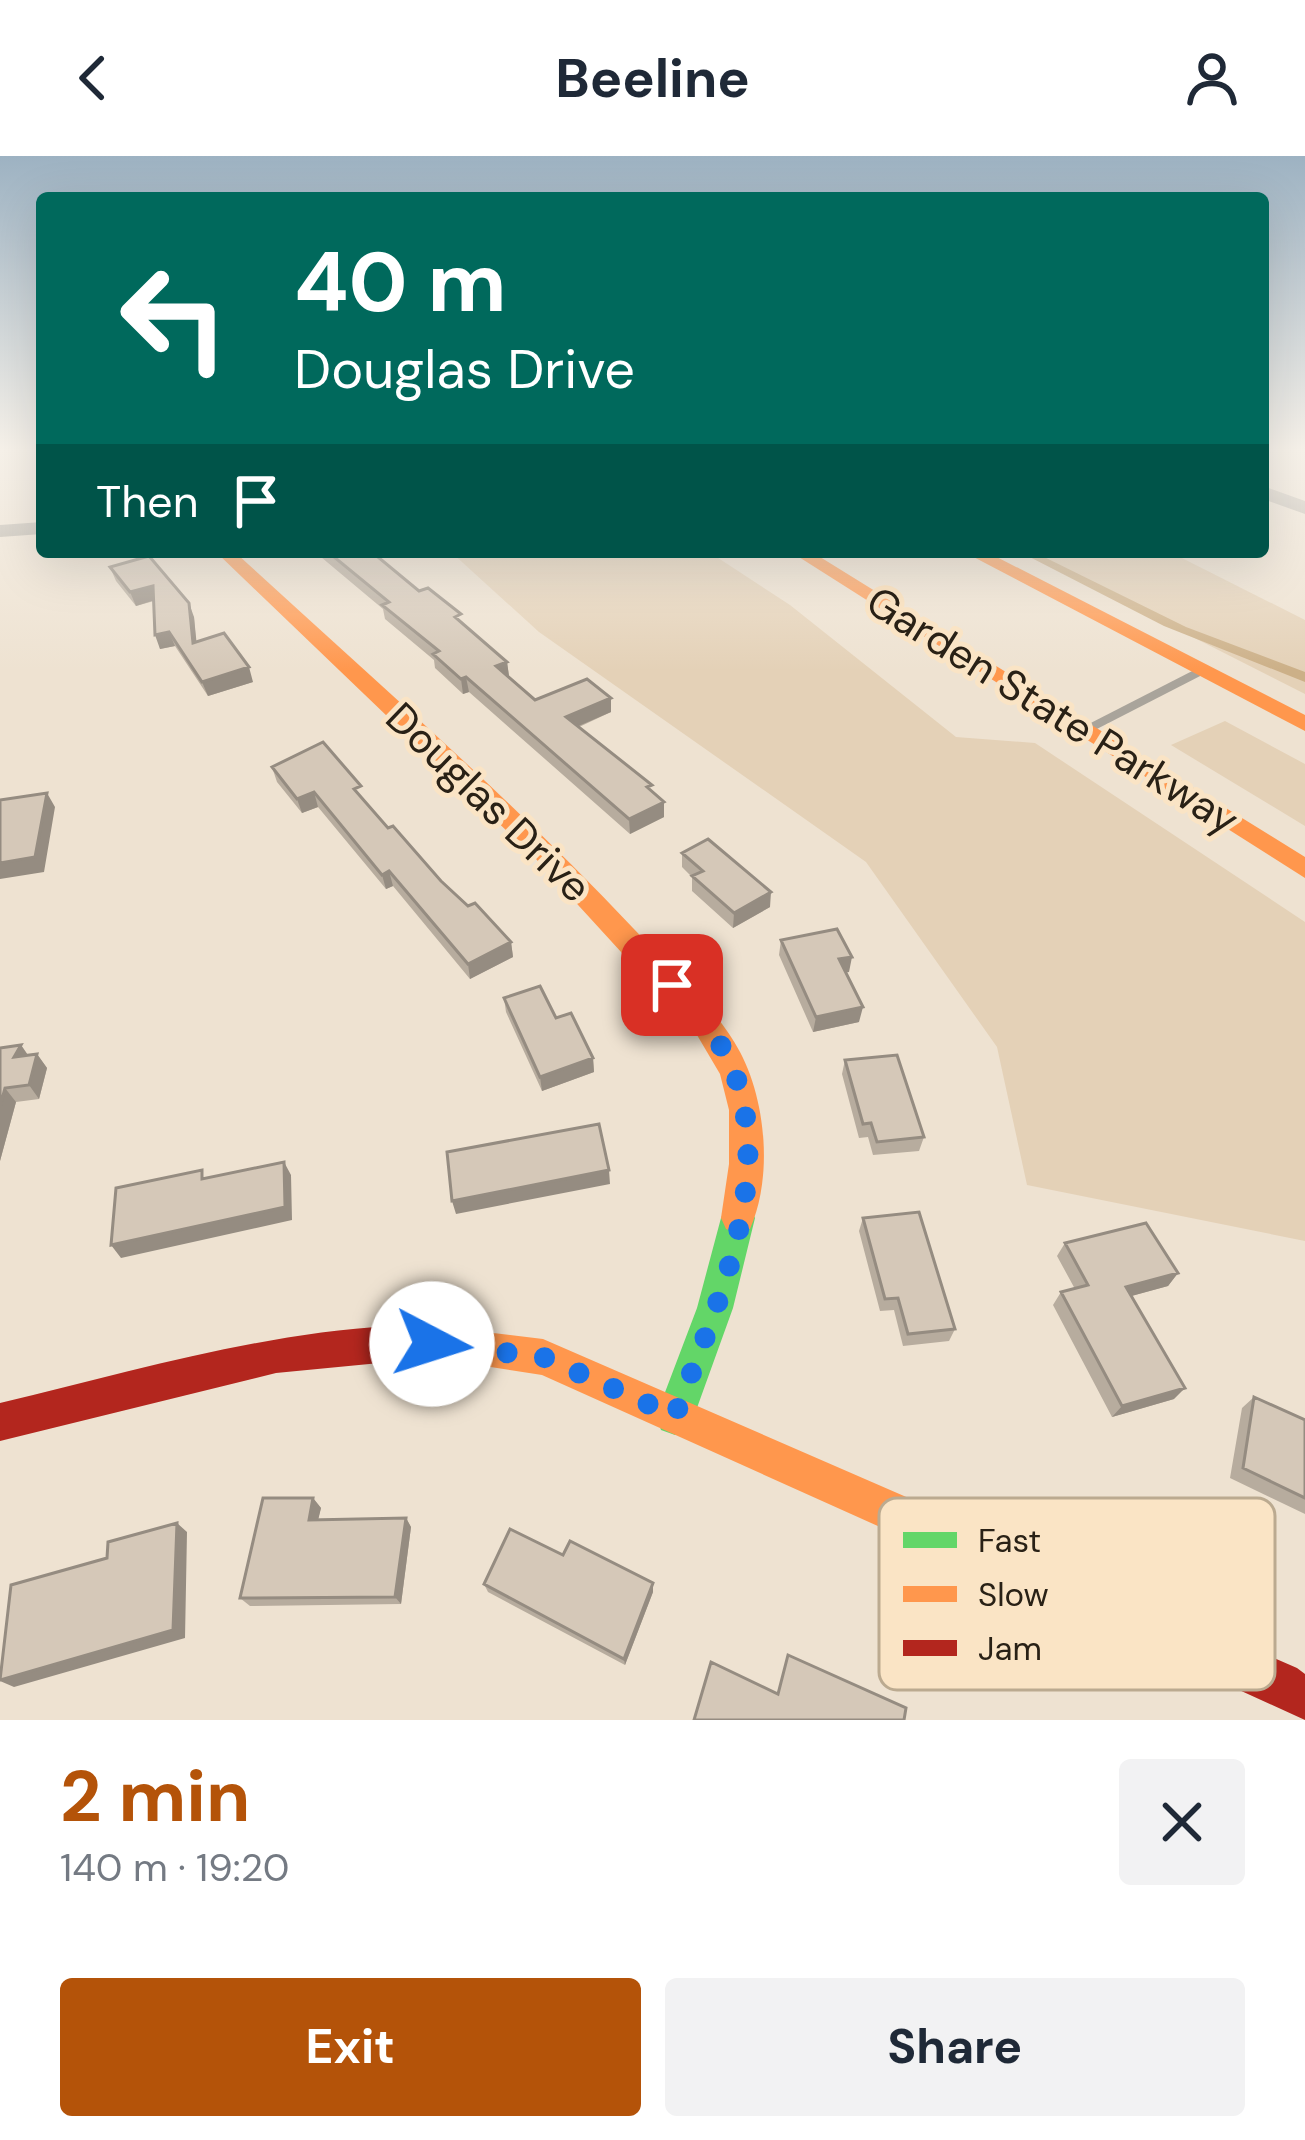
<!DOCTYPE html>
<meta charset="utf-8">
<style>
:root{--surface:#fff;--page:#f2f2f3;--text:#1f2937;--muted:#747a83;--accent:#b45309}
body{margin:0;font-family:"DM Sans",sans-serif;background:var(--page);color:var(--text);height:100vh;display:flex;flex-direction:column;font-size:45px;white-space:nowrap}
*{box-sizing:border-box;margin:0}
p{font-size:39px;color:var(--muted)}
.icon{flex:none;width:66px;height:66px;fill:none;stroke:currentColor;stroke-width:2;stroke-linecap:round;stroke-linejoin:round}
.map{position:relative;height:1564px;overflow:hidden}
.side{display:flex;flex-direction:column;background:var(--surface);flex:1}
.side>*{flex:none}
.hud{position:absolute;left:36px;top:36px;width:1233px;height:366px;border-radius:12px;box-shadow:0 12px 48px #0002;background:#00695c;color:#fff;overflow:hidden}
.pin{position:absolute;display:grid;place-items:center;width:102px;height:102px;color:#fff;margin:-51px;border-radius:24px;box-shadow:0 6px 18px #0006}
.me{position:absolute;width:132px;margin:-66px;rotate:95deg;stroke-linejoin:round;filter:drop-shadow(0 0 9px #0008)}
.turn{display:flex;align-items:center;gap:42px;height:252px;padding:0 60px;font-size:54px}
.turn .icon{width:156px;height:156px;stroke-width:2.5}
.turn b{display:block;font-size:84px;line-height:102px}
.then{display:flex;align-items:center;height:114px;padding:0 60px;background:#0003;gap:24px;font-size:45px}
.round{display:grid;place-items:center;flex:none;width:126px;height:126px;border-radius:12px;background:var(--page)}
.headline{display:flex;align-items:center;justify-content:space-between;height:204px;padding:0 60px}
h1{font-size:72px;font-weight:700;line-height:90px;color:var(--accent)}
.button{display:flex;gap:24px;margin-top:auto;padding:24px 60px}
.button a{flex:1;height:138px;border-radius:12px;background:var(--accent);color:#fff;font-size:48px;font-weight:700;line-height:138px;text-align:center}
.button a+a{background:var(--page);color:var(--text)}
header{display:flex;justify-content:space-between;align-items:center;height:156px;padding:0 60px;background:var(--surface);font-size:54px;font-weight:700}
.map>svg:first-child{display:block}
</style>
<header><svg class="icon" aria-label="back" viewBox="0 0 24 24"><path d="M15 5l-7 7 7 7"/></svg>Beeline<svg class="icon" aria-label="person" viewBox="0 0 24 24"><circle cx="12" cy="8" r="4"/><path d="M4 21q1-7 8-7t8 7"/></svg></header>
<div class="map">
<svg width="1305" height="1564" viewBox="0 0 1305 1564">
<rect width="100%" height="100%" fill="#eee2d1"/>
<!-- green -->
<path fill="#e4d1b7" d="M 451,396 L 709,396 L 790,449 L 956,581 L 1035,587 L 1305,766 L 1305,1085 L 1027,1029 L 997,891 L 866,706 L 539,476 Z
M 1025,396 L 1170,396 L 1305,464 L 1305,538 Z
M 1225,565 L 1305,608 L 1305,670 L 1171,589 Z"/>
<!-- water -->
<path fill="#ccb088" d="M 1020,396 L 1034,396 L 1186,471 L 1305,516 L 1305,526 L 1164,470 Z"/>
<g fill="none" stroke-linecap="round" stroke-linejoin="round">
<!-- lane -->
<path fill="#a9a49b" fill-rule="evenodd" d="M 1202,510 L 1208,514 L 1206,517 L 1091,576 L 1081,576 L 1079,573 Z"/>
<!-- street -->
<path fill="#a9a49b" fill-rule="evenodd" d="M 1263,330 L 1305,345 L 1305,358 L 1263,343 Z
M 42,366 L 42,378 L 0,381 L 0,369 Z"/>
<!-- fast -->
<path fill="#63d668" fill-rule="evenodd" d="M 738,1047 L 750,1051 L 755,1062 L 733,1152 L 689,1274 L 675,1279 L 661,1274 L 656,1260 L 697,1152 L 721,1062 L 726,1051 Z"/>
<!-- slow -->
<path fill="#ff974d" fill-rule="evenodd" d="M 216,396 L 235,396 C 369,520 508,639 633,772 C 670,811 714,848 740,896 C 766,945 773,1021 750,1073 L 738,1077 L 726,1073 L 721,1062 L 729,1008 L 729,954 L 720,918 L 697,879 L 536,703 Z
M 791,396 L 812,396 L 1305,701 L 1305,722 Z
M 964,396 L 987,396 L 1305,559 L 1305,575 Z
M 452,1172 L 543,1183 L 1019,1390 L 1025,1405 L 1019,1420 L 1004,1426 L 989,1420 L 542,1219 L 439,1203 L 434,1190 L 439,1177 Z"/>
<!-- jam -->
<path fill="#b3261e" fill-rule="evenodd" d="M 390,1170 L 452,1172 L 465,1177 L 470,1190 L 465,1203 L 452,1208 L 390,1206 L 276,1217 L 0,1285 L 0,1247 C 130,1216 256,1178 390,1170 Z
M 1004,1384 L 1297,1512 L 1305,1518 L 1305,1564 L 989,1420 L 983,1405 L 989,1390 Z"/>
</g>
<!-- wall -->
<path fill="#b7ac9e" d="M 315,396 L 372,396 L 419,435 L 463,467 L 507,506 L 509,520 L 535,544 L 611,542 L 611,556 L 579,571 L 664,646 L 664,661 L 630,678 L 469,536 L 463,538 L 435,512 L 434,504 L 385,463 L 383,453 Z
M 110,411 L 194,461 L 196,486 L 253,526 L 208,540 L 175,490 L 160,493 L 154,445 L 136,450 L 116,425 Z
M 272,611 L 364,645 L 388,672 L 441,725 L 511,786 L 513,801 L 470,823 L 393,730 L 386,733 L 318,651 L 302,657 L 277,626 Z
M 682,697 L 770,751 L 733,772 L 692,735 L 692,721 L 682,711 Z
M 781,784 L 849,816 L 846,816 L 859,866 L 813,876 L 779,799 Z
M 504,842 L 556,862 L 593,902 L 594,916 L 542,935 L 506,856 Z
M 21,889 L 28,899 L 37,898 L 47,912 L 39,943 L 16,946 L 0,1005 L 0,892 Z
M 845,904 L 924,981 L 919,995 L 873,999 L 868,981 L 859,982 L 842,918 Z
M 863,1062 L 955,1173 L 949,1185 L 903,1190 L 894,1154 L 880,1155 L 859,1075 Z
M 1065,1087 L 1178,1117 L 1168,1130 L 1131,1140 L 1174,1243 L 1112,1261 L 1053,1149 L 1061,1136 L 1075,1133 L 1057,1100 Z
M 1254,1241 L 1305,1264 L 1305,1358 L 1230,1322 L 1242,1252 Z
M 313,1342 L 321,1352 L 318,1363 L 406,1362 L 411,1371 L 401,1448 L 250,1450 L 240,1442 Z
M 563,1399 L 653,1427 L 653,1436 L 625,1509 L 488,1436 L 484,1428 Z"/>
<!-- shaded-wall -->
<path fill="#958c81" d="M 153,430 L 158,443 L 136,450 L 130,436 Z
M 189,447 L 194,461 L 198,501 L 193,487 Z
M 169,476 L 175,490 L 160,493 L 155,479 Z
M 507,506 L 509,520 L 496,510 Z
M 249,511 L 253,526 L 208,540 L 202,526 Z
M 466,521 L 469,536 L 463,538 L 461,523 Z
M 611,542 L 611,556 L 567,575 L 566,561 Z
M 314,636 L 318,651 L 302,657 L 297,643 Z
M 47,637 L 55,651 L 44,716 L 0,723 L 0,707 Z
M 664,646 L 664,661 L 630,678 L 629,663 Z
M 389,715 L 393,730 L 386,733 L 382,719 Z
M 771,736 L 770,751 L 733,772 L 734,757 Z
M 511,786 L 513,801 L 470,823 L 468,808 Z
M 852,801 L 849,816 L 836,818 L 839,803 Z
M 863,851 L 859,866 L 813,876 L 816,861 Z
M 21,889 L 31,904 L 14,901 Z
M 37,898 L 47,912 L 39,943 L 29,929 Z
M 593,902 L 594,916 L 542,935 L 540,921 Z
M 5,932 L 16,946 L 0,1005 L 0,951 Z
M 284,1006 L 291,1019 L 292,1064 L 121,1102 L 111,1089 Z
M 609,1014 L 610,1028 L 456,1058 L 452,1045 Z
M 1178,1117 L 1168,1130 L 1117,1144 L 1126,1131 Z
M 1185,1232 L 1174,1243 L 1112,1261 L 1122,1250 Z
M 313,1342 L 321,1352 L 316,1373 L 309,1364 Z
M 406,1362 L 411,1371 L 401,1448 L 395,1441 Z
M 177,1367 L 187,1376 L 185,1482 L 14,1531 L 0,1525 Z
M 653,1427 L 653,1436 L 625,1509 L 624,1503 Z"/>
<!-- building -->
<path fill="#d5c8b8" stroke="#958c81" stroke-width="3" d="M 328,396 L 372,396 L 419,435 L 428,432 L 461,458 L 455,461 L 507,506 L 496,510 L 535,544 L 587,523 L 611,542 L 566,561 L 652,629 L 647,631 L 664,646 L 629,663 L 466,521 L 461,523 L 433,498 L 439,495 L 382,449 L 389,446 Z
M 149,400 L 189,447 L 193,487 L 224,477 L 249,511 L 202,526 L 169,476 L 155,479 L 153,430 L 130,436 L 110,411 Z
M 323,586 L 361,630 L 354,633 L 388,672 L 393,670 L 441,725 L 468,750 L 475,747 L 511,786 L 468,808 L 389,715 L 382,719 L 314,636 L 297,643 L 272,611 Z
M 47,637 L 35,701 L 0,707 L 0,644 Z
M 708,683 L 771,736 L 734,757 L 692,720 L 703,715 L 682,697 Z
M 837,773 L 852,801 L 839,803 L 863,851 L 816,861 L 781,784 Z
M 540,830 L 556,862 L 571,857 L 593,902 L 540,921 L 504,842 Z
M 21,889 L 14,901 L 37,898 L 29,929 L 5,932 L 0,951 L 0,892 Z
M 897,899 L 924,981 L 877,986 L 871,967 L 863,968 L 845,904 Z
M 599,968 L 609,1014 L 452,1045 L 447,996 Z
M 284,1006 L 285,1051 L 111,1089 L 116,1032 L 202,1014 L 202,1023 Z
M 919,1056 L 955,1173 L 908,1178 L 898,1142 L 885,1143 L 863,1062 Z
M 1146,1067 L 1178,1117 L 1126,1131 L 1185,1232 L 1122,1250 L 1061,1136 L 1088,1129 L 1065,1087 Z
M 1254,1241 L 1305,1264 L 1305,1342 L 1243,1312 Z
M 263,1342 L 313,1342 L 309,1364 L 406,1362 L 395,1441 L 240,1442 Z
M 177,1367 L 173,1474 L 0,1524 L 11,1429 L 107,1402 L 108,1386 Z
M 510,1373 L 563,1399 L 570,1385 L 653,1427 L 624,1503 L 484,1428 Z
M 788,1499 L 906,1552 L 904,1564 L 694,1564 L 711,1506 L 778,1538 Z"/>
<!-- sky -->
<linearGradient id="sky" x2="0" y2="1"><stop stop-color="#9db2c2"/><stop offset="0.57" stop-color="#f7f2ea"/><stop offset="1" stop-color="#f7f2ea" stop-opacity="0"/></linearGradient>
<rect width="1305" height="515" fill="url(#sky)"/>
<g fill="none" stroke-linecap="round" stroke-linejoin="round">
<!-- route -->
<path stroke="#1a73e8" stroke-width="21" stroke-dasharray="0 37.8" d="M 432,1188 L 543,1201 L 675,1260 C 713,1158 775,1028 735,919 C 722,884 698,856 672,829"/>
</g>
<g text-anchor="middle" stroke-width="10" stroke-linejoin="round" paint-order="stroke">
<!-- street labels -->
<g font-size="42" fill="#292116" stroke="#fae4c5">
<text transform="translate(1053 554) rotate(32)" y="15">Garden State Parkway</text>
<text transform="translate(489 646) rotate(44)" y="15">Douglas Drive</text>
</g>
</g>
<!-- legend -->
<rect x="879" y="1342" width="396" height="192" rx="18" fill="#fae4c5" stroke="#bbaa90" stroke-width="3"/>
<rect x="903" y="1376" width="54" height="16" fill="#63d668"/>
<rect x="903" y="1430" width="54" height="16" fill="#ff974d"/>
<rect x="903" y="1484" width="54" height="16" fill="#b3261e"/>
<g font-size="33" fill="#292116">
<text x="978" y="1396">Fast</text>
<text x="978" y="1450">Slow</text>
<text x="978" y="1504">Jam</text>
</g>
</svg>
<div class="pin" style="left:672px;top:829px;background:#d93025"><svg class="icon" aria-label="arrive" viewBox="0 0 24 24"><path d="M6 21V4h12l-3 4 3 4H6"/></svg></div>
<svg class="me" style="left:432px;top:1188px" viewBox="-20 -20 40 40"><circle r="19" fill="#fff"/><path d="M0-13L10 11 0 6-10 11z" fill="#1a73e8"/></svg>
<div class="hud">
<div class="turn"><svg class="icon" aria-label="left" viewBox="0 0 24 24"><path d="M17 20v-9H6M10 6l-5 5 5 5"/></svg><div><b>40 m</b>Douglas Drive</div></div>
<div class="then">Then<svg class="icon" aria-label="arrive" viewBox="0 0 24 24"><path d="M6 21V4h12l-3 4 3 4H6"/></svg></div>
</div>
</div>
<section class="side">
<div class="headline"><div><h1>2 min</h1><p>140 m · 19:20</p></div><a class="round"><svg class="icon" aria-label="close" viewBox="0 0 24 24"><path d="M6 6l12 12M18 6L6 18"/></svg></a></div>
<div class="button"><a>Exit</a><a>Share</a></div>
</section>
